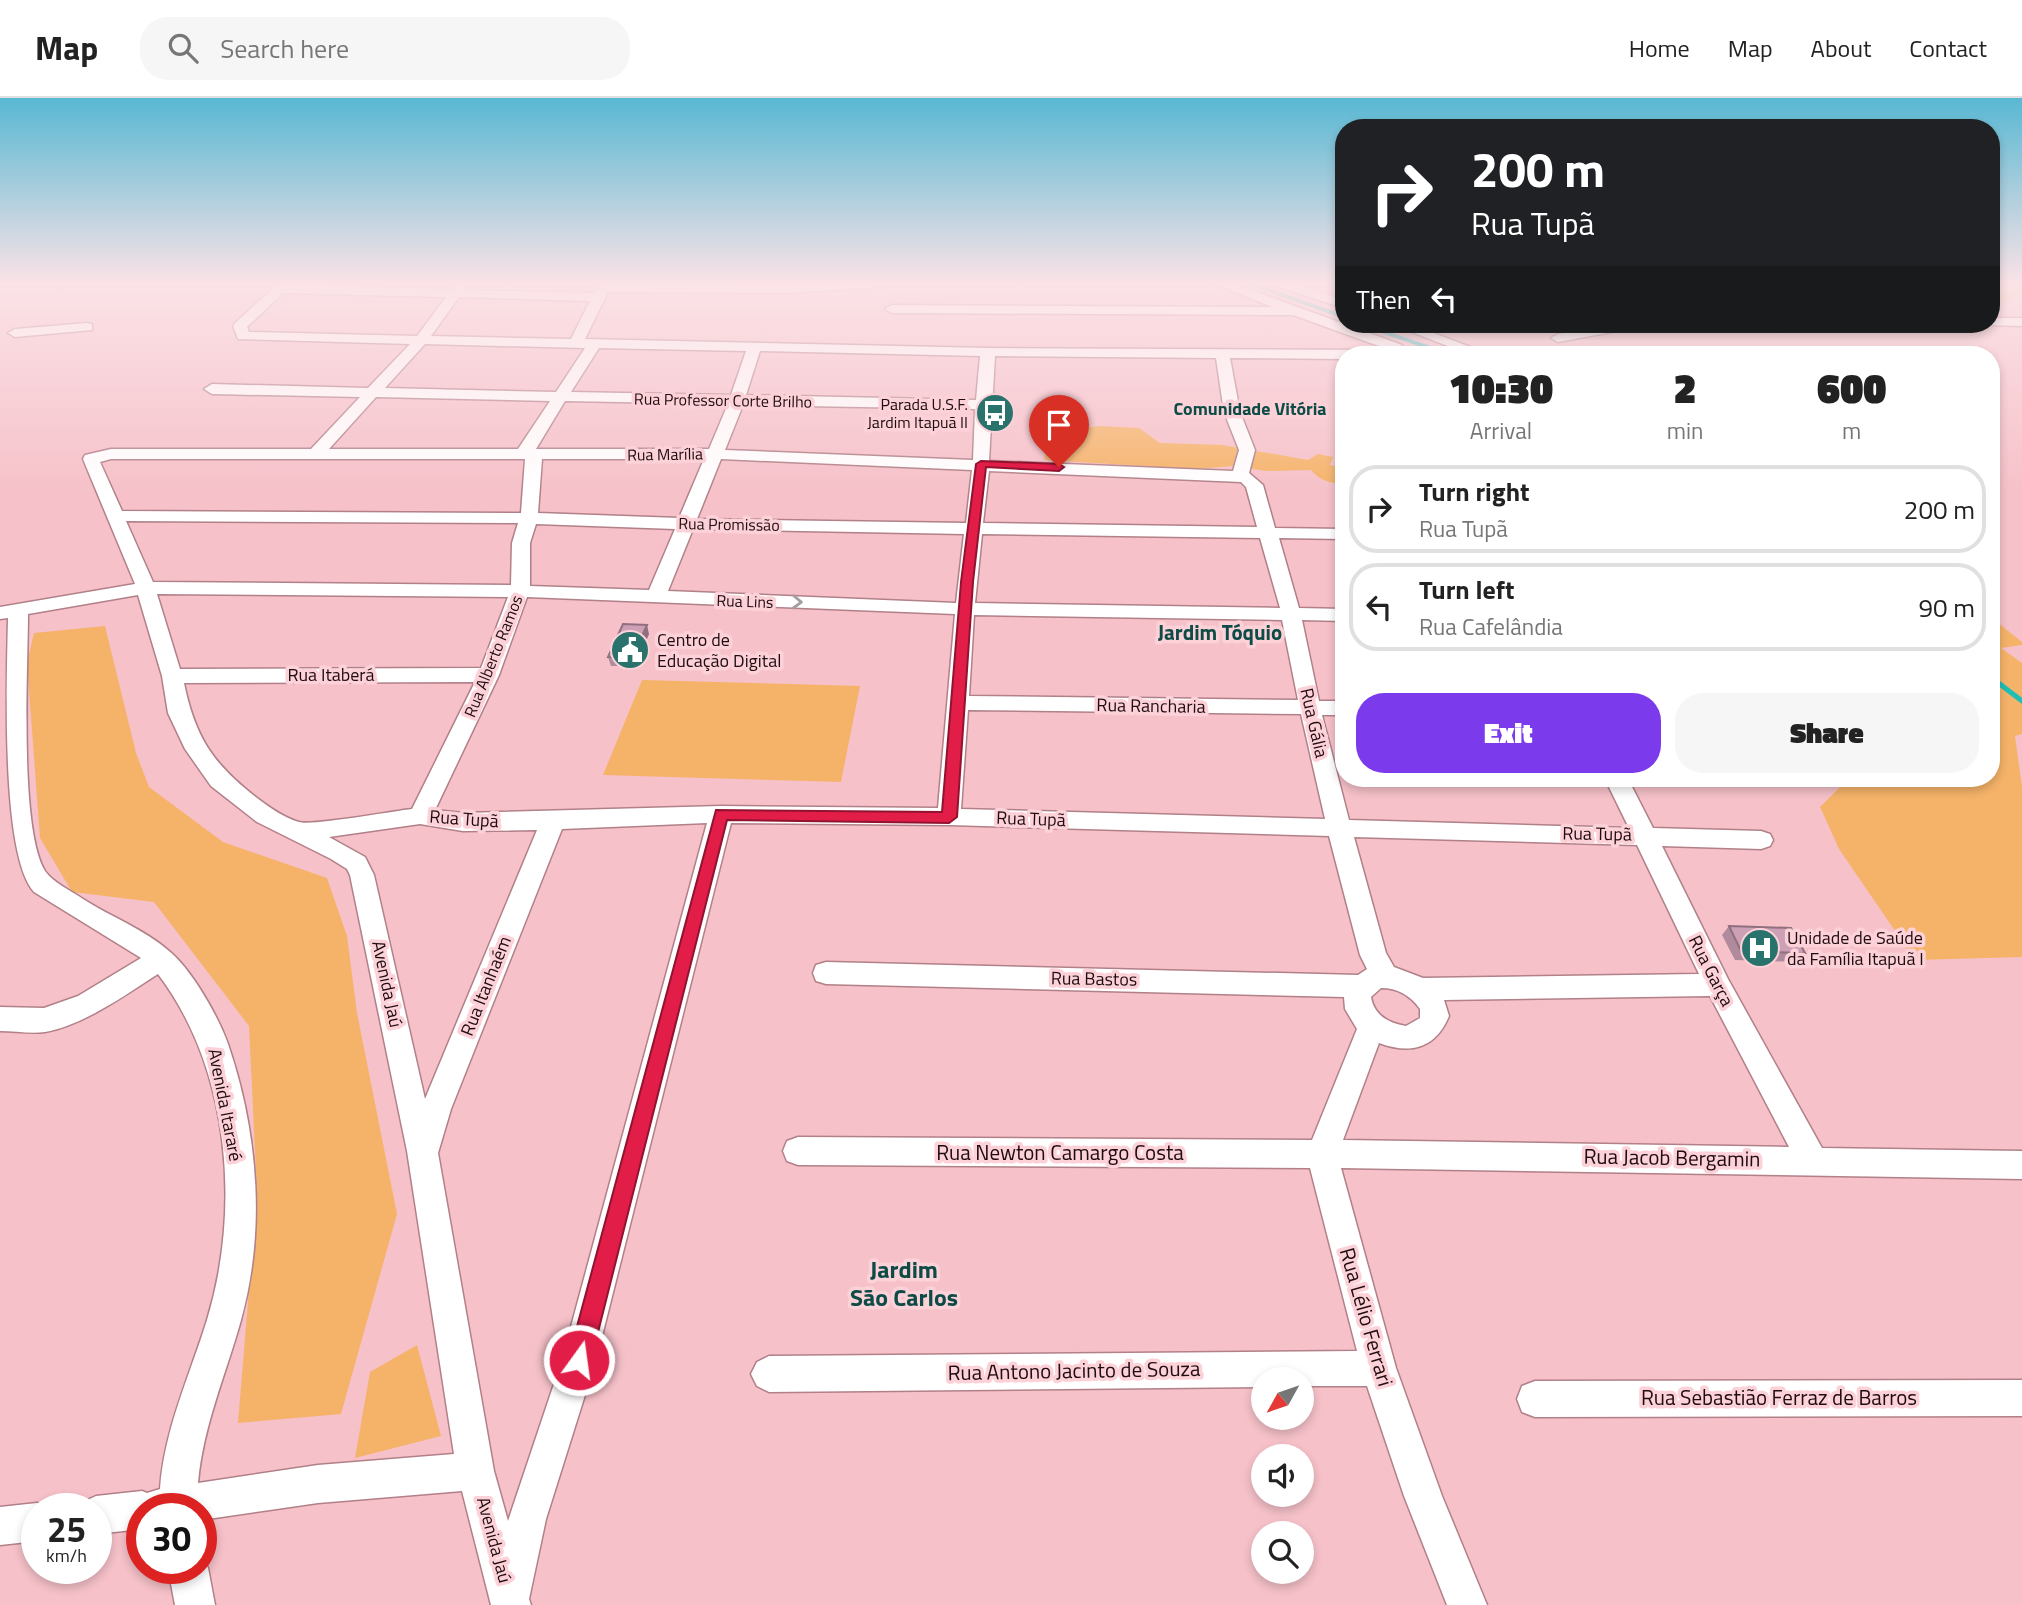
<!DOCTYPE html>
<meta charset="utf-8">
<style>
:root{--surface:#fff;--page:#f6f6f6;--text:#222;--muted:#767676;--line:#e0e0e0;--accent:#7c3aed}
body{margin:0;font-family:"Titillium Web",sans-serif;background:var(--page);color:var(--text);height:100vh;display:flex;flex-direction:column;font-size:26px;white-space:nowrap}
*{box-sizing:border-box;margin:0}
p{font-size:23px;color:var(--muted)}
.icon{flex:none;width:38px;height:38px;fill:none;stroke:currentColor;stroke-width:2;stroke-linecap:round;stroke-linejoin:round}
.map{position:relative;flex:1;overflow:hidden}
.drawer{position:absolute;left:1335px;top:248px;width:665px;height:441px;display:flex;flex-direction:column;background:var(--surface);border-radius:28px;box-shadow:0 4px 10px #0003}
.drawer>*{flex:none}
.banner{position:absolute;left:1335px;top:21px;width:665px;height:214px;border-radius:28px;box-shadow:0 4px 10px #0003;background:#202124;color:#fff;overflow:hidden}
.needle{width:46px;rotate:230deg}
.fabs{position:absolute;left:1251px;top:1269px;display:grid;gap:14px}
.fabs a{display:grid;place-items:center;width:63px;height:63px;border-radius:50%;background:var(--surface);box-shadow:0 4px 10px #0003;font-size:35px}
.speed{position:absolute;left:21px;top:1395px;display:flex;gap:14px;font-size:35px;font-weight:700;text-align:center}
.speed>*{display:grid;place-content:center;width:91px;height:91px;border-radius:50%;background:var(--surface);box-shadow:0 4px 10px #0003;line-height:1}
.speed small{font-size:18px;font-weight:400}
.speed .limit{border:10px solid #d22;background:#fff;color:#111}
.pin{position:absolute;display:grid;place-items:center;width:60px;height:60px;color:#fff;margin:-72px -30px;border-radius:50% 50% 50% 0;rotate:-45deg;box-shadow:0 0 7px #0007}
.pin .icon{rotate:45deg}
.me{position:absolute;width:77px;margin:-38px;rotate:14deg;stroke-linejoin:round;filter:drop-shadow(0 0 5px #0008)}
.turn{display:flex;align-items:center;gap:24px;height:147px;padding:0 21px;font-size:32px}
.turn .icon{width:91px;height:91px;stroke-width:2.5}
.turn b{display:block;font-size:49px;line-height:60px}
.then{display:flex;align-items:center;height:66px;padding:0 21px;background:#0003;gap:14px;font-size:26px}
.eta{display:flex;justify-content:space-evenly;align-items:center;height:119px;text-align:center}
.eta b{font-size:42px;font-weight:800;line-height:49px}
.cta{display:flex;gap:14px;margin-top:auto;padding:14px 21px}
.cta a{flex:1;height:80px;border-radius:28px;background:var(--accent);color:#fff;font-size:28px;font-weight:800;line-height:80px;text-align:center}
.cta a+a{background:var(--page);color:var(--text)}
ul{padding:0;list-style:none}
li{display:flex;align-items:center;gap:21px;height:88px;margin:0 14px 10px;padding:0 7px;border:4px solid var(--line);border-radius:28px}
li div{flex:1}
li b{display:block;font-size:26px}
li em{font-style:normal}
header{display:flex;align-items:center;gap:42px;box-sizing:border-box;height:98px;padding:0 35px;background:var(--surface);border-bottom:2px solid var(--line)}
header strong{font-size:33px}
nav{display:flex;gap:38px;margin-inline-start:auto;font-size:24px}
.search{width:490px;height:63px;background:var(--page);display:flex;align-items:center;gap:18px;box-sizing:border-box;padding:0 24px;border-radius:28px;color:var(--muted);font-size:26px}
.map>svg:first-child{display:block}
</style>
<header>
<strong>Map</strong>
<div class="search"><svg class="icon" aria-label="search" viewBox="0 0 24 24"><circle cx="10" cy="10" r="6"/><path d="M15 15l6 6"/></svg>Search here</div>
<nav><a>Home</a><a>Map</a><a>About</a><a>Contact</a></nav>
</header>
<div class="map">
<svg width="2022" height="1507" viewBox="0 0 2022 1507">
<rect width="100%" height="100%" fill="#f6c1c9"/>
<!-- green -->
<path fill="#f5b369" d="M 1992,184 L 2022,184 L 2022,196 L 2010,203 L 1992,206 Z
M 1098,328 L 1139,330 L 1160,345 L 1222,347 L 1308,362 L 1318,356 L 1333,359 L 1330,367 L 1344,370 L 1344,386 C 1330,385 1320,383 1311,372 L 1266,373 L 1234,368 L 1195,371 L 1044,362 L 1047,342 L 1058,334 Z
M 1992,520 L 2022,544 L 2022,547 L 2001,550 L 2022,565 L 2022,636 L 2015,638 L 2022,689 L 2022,859 L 1915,862 L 1839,751 L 1820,709 L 1848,681 L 1992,681 Z
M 105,528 L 136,655 L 149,689 L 223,744 L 327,780 L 347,838 L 357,915 L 397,1116 L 341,1316 L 238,1325 L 257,1095 L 249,928 L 154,804 L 72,794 L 40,740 L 27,565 L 34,535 Z
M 642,582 L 860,588 L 841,684 L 603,677 Z
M 417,1247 L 441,1338 L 355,1360 L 370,1274 Z"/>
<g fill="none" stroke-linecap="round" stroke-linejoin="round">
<!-- stream-far1 -->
<path stroke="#21beb4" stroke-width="3.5" d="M 1247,184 L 1344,219
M 1360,226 L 1451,257"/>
<!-- stream -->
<path stroke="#21beb4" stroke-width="5" d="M 1992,580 L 2022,603"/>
<defs>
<path id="minor" d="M 57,184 L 70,184 L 62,190 L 57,189 Z
M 280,184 L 293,184 L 291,187 L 452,191 L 457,184 L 465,184 L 469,187 L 465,192 L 594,195 L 599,185 L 604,184 L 788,187 L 898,184 L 892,188 L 788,195 L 608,194 L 585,241 L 988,250 L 1390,252 L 1293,217 L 892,215 L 885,211 L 892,207 L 1272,209 L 1211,184 L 1229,184 L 1402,247 L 1402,252 L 1440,254 L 1442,257 L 1344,257 L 1344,261 L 1230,260 L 1240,314 L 1255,352 L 1249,375 L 1263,387 L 1275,430 L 1344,431 L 1344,441 L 1279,440 L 1299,510 L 1344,511 L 1344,523 L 1302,522 L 1319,603 L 1344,603 L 1344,617 L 1322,617 L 1349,722 L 1629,730 L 1605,681 L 1628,681 L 1653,730 L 1761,733 L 1770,736 L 1773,742 L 1770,748 L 1761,751 L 1662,748 L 1728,881 L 1822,1050 L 2022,1053 L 2022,1081 L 1341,1070 L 1396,1270 L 1442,1398 L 1487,1507 L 1447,1507 L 1404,1398 L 1367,1288 L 1302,1288 L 1302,1281 L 1264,1281 L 1264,1289 L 769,1294 L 757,1288 L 751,1276 L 757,1264 L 769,1258 L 1357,1253 L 1310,1070 L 798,1067 L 787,1063 L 783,1053 L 787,1043 L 798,1039 L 1312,1042 L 1357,931 L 1345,911 L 1344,899 L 826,886 L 816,883 L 813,875 L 816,867 L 826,864 L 1358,877 L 1367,871 L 1360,857 L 1329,738 L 949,727 L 731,725 L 596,1262 L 546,1421 L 529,1501 L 531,1507 L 491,1507 L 462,1393 L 318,1405 L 201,1422 L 201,1410 L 142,1410 L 142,1431 L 96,1436 L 96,1410 L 80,1410 L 83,1404 L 96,1398 L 142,1393 L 147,1395 L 160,1391 C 164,1332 190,1277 207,1222 C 241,1111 230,971 158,876 C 127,896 82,928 45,934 C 31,936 14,933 0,933 L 0,909 L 44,910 L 78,898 L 141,860 L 34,794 C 0,756 7,577 8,520 L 0,521 L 0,509 L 135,486 L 83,361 L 85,357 L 111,351 L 311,351 L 360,299 L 212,296 L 204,291 L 212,286 L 368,290 L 410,246 L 238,241 L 233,228 L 235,225 ZM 283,195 L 446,199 L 417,238 L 249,234 L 247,229 ZM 459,199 L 590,203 L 571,241 L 431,238 ZM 425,246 L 585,250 L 556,294 L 385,290 ZM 599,250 L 746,253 L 731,297 L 571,294 ZM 760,253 L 980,258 L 976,302 L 746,297 ZM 995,258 L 1216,260 L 1224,314 L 1239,352 L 1233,373 L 989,363 ZM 376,299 L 550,303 L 518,351 L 329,351 ZM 565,303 L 728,306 L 709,351 L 536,351 ZM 743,307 L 975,311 L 973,362 L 725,352 ZM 111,361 L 525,361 L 521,415 L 122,413 L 100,364 ZM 542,361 L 704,361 L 679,420 L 538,415 ZM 721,361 L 972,372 L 966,425 L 697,421 ZM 989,373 L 1241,384 L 1246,389 L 1257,429 L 983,425 ZM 126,423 L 518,425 L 512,445 L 511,487 L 153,484 ZM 536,426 L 675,431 L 649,492 L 530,488 L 530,445 ZM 693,431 L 964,436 L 956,505 L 668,493 ZM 982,436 L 1260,440 L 1280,510 L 975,505 ZM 157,496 L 508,499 L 481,570 L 180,571 ZM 138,497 L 162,578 L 168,615 L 185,651 L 211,688 L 257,724 L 331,761 L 347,771 L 350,777 L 407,1053 L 454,1356 L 318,1367 L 198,1385 C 203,1328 226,1276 241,1222 C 266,1132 258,1034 228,946 C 218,918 192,872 169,853 C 144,831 111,819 83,801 C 72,793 53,785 45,773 C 19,730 28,572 28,516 ZM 527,499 L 955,516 L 938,710 L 721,708 L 463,715 L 435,712 L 499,577 ZM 974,517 L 1282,522 L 1298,602 L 969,598 ZM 475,584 L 412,711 C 393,713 312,728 299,724 C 284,720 269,709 257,700 C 213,666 195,639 184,585 ZM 968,612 L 1301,616 L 1325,721 L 961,711 ZM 707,725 L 562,1262 L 508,1423 L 494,1373 L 438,1055 L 451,1011 L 562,731 ZM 420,726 L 463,733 L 537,732 L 425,1001 L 374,777 L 365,759 L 329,739 ZM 1354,739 L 1637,747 L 1699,876 L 1423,880 L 1394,869 L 1386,855 ZM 1381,890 C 1397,890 1410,897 1420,911 L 1420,920 L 1406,928 C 1388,925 1374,917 1371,899 ZM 1710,898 L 1789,1049 L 1343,1042 L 1379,945 C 1411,957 1436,950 1449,918 L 1444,902 Z
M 1271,184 L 1290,184 L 1344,202 L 1344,210 L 1272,187 Z
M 1992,220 L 2022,220 L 2022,228 L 1987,227 L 1992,226 Z
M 87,225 L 92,226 L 92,232 L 15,239 L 8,235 L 15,231 Z
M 1391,226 L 1410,226 L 1491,257 L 1471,257 Z
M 1613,226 L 1641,226 L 1634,230 L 1558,244 L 1551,240 L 1558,236 Z
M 2022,1282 L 2022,1318 L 1535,1319 L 1522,1314 L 1517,1301 L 1522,1288 L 1535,1283 Z
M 37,1405 L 50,1410 L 37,1410 L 37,1443 L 0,1447 L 0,1409 Z
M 201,1456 L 208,1470 L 215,1507 L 175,1507 L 168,1470 L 201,1470 Z"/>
</defs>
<!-- minor casing -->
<use href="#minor" stroke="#b18088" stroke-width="3"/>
<!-- minor -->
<use href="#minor" fill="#fff" fill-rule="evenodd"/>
</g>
<!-- wall -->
<path fill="#b08a9d" d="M 649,536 L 635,568 L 611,568 L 608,559 Z
M 1729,828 L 1805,855 L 1798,864 L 1735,862 L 1722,837 Z"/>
<!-- shaded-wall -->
<path fill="#90707f" d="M 647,527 L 649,536 L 635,568 L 632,560 Z"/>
<!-- building -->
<path fill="#cda0b6" stroke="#90707f" stroke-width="2" d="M 623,526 L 647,527 L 632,560 L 608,559 Z
M 1729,828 L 1791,830 L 1805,855 L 1741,853 Z"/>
<!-- one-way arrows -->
<defs><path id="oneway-chevron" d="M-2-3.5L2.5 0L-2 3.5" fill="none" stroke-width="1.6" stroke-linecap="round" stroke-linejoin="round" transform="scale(1.75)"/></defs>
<use stroke="#a59e9f" href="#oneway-chevron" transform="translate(797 504) rotate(2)"/>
<!-- sky -->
<linearGradient id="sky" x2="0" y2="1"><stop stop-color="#58b8d3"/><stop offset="0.47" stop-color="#fbe3e7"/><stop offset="1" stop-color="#fbe3e7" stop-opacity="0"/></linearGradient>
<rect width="2022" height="395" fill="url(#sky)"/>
<!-- route -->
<path fill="#e11d48" stroke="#92132f" stroke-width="2" d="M 981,363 L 1059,366 L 1064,369 L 1059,373 L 986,369 L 973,484 L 957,719 L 949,725 L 727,722 L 591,1262 L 587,1270 L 579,1274 L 571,1270 L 568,1262 L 716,712 L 942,714 L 961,484 L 976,366 Z"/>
<!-- icons -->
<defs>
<symbol id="bus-disc" viewBox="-11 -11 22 22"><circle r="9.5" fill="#2a736d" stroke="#fcd1d7"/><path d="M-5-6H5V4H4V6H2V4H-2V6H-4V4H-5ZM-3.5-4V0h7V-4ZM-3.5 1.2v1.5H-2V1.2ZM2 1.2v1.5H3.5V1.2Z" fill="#fff"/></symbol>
<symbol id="civic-disc" viewBox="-11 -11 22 22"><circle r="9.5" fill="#2a736d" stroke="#fcd1d7"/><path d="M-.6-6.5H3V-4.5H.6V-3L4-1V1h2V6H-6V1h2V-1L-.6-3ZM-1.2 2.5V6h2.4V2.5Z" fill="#fff"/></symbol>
<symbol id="hospital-disc" viewBox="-11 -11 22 22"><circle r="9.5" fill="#2a736d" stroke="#fcd1d7"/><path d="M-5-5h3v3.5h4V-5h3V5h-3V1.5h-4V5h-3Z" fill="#fff"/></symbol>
</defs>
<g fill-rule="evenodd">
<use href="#bus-disc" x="973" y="293" width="44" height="44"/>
<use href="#civic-disc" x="608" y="530" width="44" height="44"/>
<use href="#hospital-disc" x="1738" y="828" width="44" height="44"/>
</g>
<g text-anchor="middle" stroke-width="7" stroke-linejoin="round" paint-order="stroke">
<!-- far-street labels -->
<g font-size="16" fill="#1e0c10" stroke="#fcd1d7">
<text transform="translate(723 302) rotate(1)" y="6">Rua Professor Corte Brilho</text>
<text transform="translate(665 356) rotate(-1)" y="6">Rua Marília</text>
<text transform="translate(729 426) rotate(1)" y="6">Rua Promissão</text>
<text transform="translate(745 503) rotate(2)" y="6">Rua Lins</text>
<text transform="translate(493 558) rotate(-68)" y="6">Rua Alberto Ramos</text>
</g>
<!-- far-poi labels -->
<g font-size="16" fill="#1e0c10" stroke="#fcd1d7" text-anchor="end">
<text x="968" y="312">Parada U.S.F.<tspan x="968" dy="18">Jardim Itapuã II</tspan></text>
</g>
<!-- far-quarter labels -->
<g font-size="18" font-weight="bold" fill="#0d4b47" stroke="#fcd1d7">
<text x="1250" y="317">Comunidade Vitória</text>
</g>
<!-- poi labels -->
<g font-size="18" fill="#1e0c10" stroke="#fcd1d7" text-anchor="start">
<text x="657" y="548">Centro de<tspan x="657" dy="21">Educação Digital</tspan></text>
<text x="1787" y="846">Unidade de Saúde<tspan x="1787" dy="21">da Família Itapuã I</tspan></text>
</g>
<!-- street labels -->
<g font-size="18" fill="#1e0c10" stroke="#fcd1d7">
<text x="331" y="583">Rua Itaberá</text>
<text transform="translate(1151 608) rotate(1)" y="6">Rua Rancharia</text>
<text transform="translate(1314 625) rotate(77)" y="6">Rua Gália</text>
<text transform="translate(464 721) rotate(4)" y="6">Rua Tupã</text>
<text transform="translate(1031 721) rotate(2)" y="6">Rua Tupã</text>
<text transform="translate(1597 736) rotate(1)" y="6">Rua Tupã</text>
<text transform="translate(1711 873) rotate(63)" y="6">Rua Garça</text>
<text transform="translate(1094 881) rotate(1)" y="6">Rua Bastos</text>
<text transform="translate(387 886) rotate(78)" y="6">Avenida Jaú</text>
<text transform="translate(486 888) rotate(-68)" y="6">Rua Itanhaém</text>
<text transform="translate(225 1007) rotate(79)" y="6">Avenida Itararé</text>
<text transform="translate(494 1442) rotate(75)" y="6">Avenida Jaú</text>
</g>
<!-- quarter labels -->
<g font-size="21" font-weight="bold" fill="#0d4b47" stroke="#fcd1d7">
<text x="1220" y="542">Jardim Tóquio</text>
</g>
<!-- near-street labels -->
<g font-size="21" fill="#1e0c10" stroke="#fcd1d7">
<text x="1060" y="1062">Rua Newton Camargo Costa</text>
<text transform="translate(1672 1060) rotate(1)" y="7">Rua Jacob Bergamin</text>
<text transform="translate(1366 1219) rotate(74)" y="7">Rua Lélio Ferrari</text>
<text transform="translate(1074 1273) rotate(-1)" y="7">Rua Antono Jacinto de Souza</text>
<text x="1779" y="1307">Rua Sebastião Ferraz de Barros</text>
</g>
<!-- near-quarter labels -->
<g font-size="24" font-weight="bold" fill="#0d4b47" stroke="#fcd1d7">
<text x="904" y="1180">Jardim<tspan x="904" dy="28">São Carlos</tspan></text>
</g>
</g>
</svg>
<div class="fabs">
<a><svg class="needle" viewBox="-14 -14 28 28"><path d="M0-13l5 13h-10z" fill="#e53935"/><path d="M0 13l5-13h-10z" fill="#767676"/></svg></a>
<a><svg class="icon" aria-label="sound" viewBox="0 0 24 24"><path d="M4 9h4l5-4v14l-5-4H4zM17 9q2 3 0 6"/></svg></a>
<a><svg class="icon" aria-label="search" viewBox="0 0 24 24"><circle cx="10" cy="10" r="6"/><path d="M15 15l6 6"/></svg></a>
</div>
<div class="speed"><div>25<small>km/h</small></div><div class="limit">30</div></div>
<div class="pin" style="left:1059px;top:369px;background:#d93025"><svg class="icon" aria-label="arrive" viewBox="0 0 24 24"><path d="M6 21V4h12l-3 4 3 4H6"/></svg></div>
<svg class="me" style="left:579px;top:1262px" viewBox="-20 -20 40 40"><circle r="17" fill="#e11d48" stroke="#fff" stroke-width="3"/><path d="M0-11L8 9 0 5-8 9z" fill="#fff"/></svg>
<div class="banner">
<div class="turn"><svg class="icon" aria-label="right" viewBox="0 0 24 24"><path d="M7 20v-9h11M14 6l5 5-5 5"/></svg><div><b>200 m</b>Rua Tupã</div></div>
<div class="then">Then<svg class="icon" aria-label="left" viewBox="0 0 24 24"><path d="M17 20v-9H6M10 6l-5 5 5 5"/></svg></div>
</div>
<section class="drawer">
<div class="eta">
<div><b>10:30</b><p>Arrival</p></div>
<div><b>2</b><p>min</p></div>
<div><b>600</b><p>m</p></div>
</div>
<ul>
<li><svg class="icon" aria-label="right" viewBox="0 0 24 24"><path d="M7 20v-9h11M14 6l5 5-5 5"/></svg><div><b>Turn right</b><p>Rua Tupã</p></div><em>200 m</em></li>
<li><svg class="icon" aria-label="left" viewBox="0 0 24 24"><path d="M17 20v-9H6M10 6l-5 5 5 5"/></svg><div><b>Turn left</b><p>Rua Cafelândia</p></div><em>90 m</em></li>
</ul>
<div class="cta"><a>Exit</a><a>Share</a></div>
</section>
</div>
